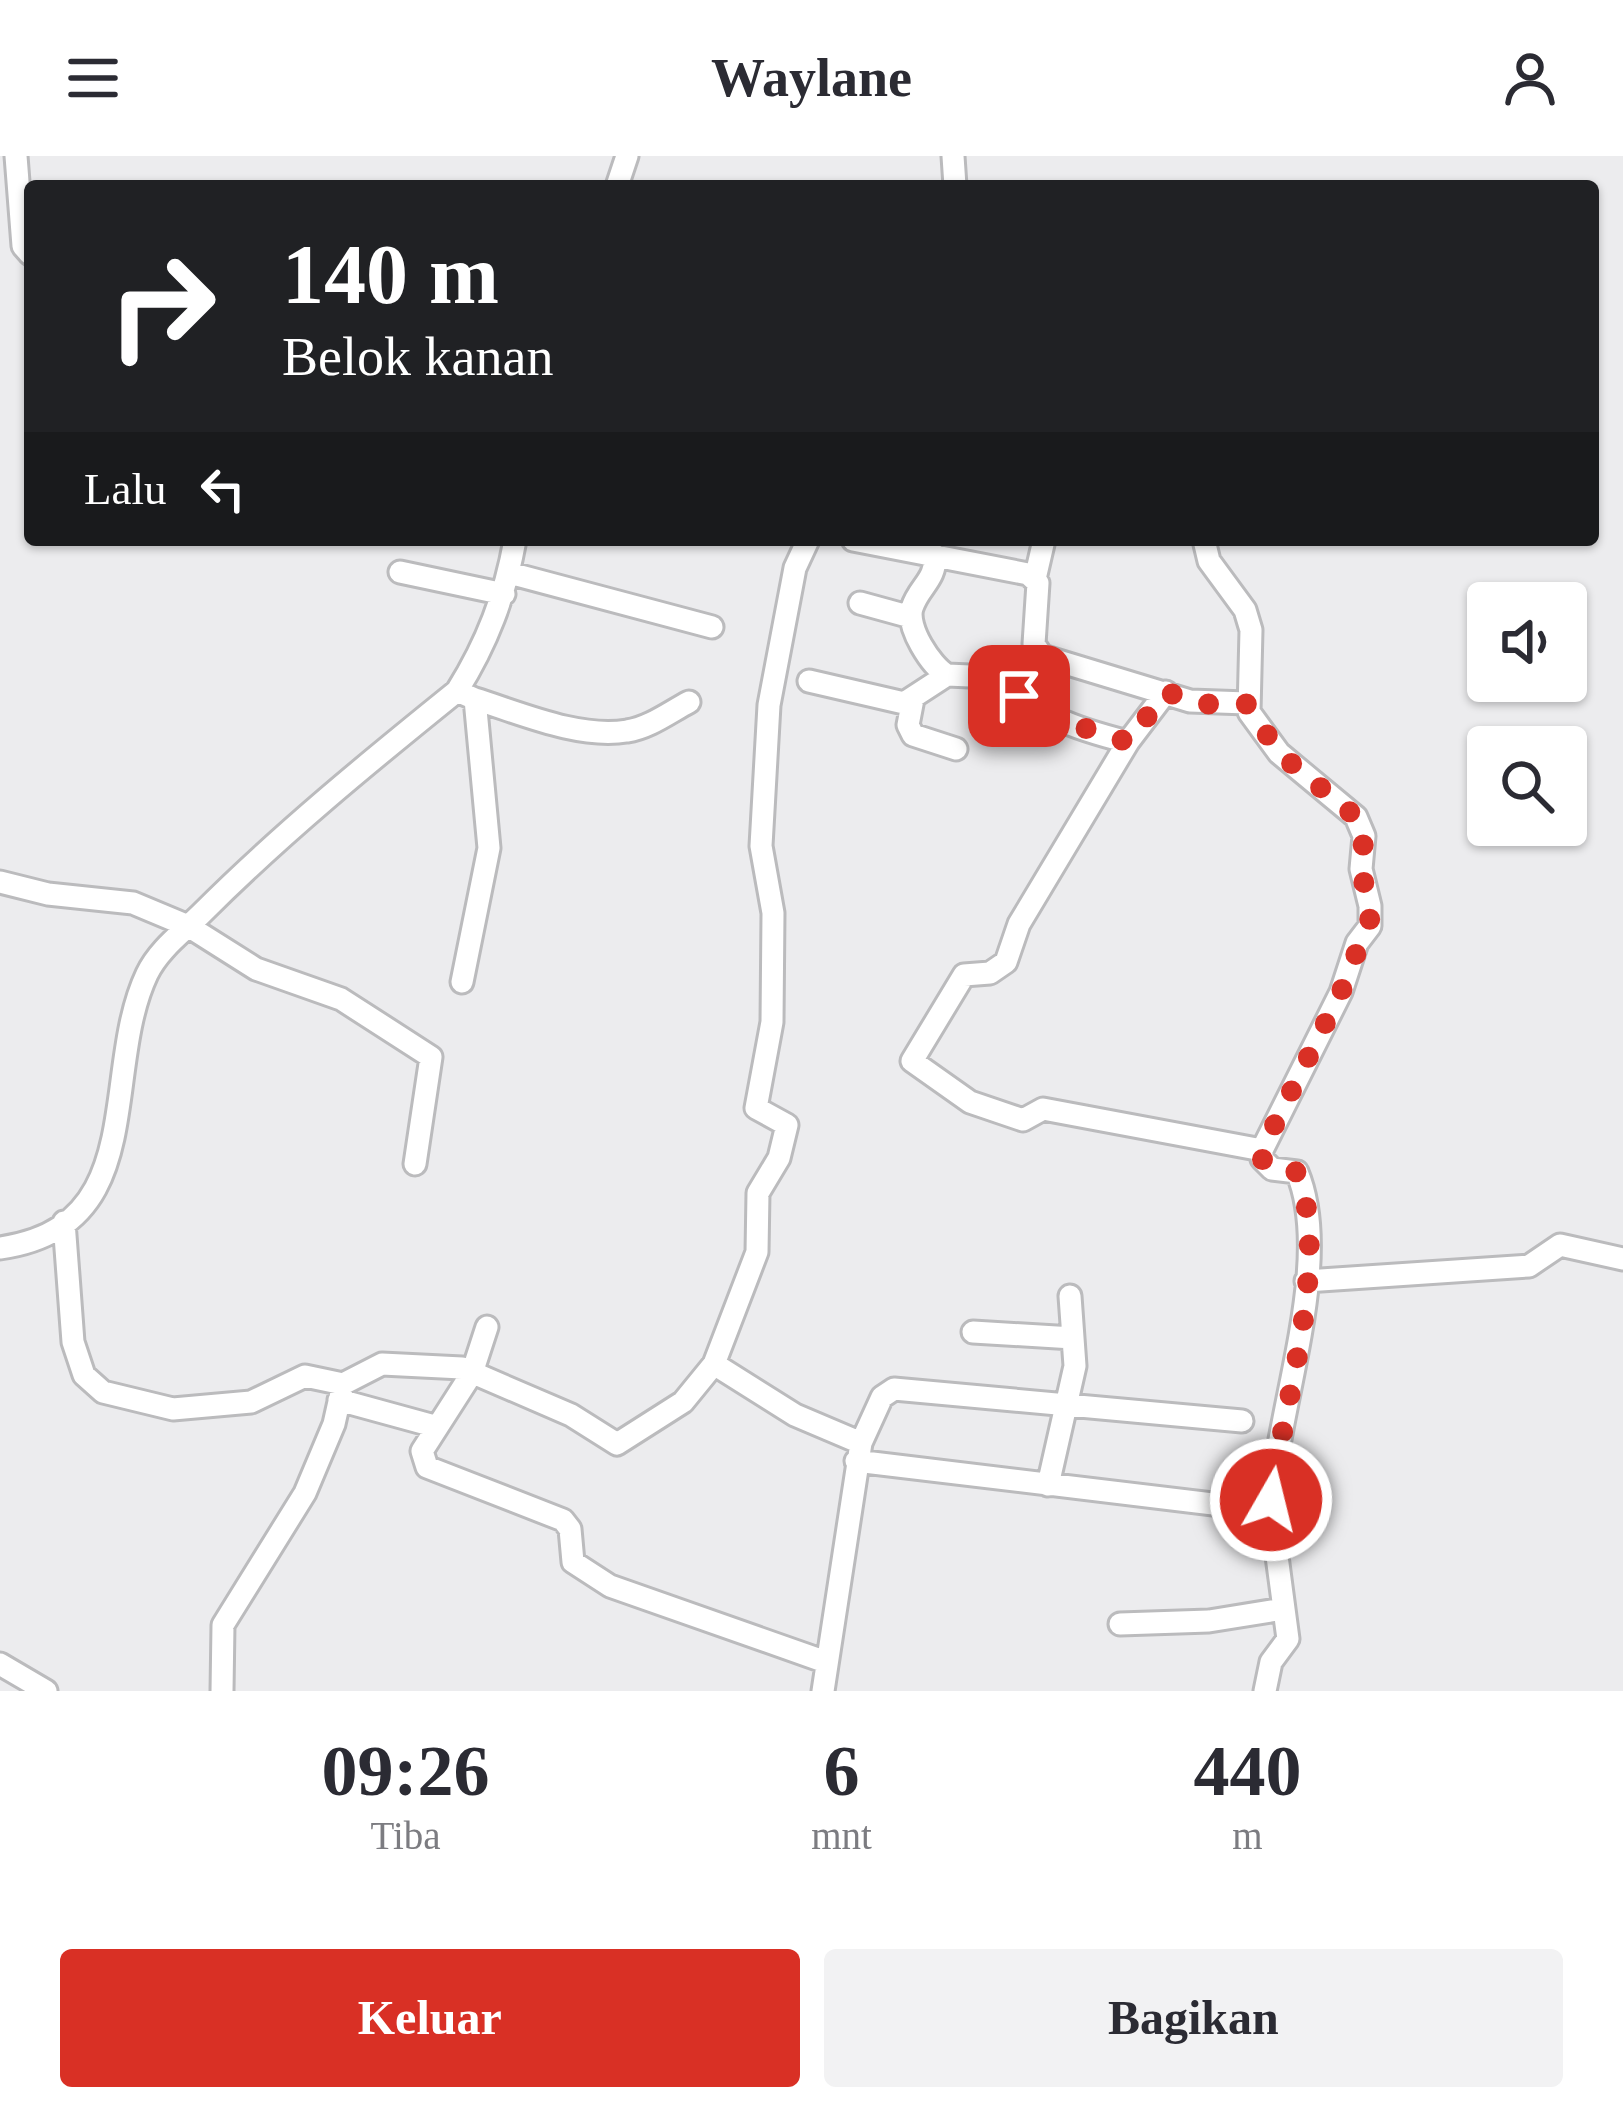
<!DOCTYPE html>
<html lang="id">
<style>
:root{--surface:#fff;--page:#f2f2f3;--text:#2b2b33;--muted:#7c7c81;--accent:#d93025}
body{margin:0;font-family:"Times New Roman",serif;background:var(--page);color:var(--text);height:100vh;display:flex;flex-direction:column;font-size:45px;white-space:nowrap}
*{box-sizing:border-box;margin:0}
p{font-size:39px;color:var(--muted)}
.icon{flex:none;width:66px;height:66px;fill:none;stroke:currentColor;stroke-width:2;stroke-linecap:round;stroke-linejoin:round}
.map{position:relative;height:1535px;overflow:hidden}
.details{display:flex;flex-direction:column;background:var(--surface);flex:1}
.details>*{flex:none}
.guide{position:absolute;left:24px;top:24px;width:1575px;height:366px;border-radius:12px;box-shadow:0 3px 9px #0004;background:#202124;color:#fff;overflow:hidden}
.controls{position:absolute;left:1467px;top:426px;display:grid;gap:24px}
.controls a{display:grid;place-items:center;width:120px;height:120px;border-radius:12px;background:var(--surface);box-shadow:0 3px 9px #0004;font-size:60px}
.pin{position:absolute;display:grid;place-items:center;width:102px;height:102px;color:#fff;margin:-51px;border-radius:24px;box-shadow:0 6px 18px #0006}
.me{position:absolute;width:132px;margin:-66px;rotate:8deg;stroke-linejoin:round;filter:drop-shadow(0 0 9px #0008)}
.turn{display:flex;align-items:center;gap:42px;height:252px;padding:0 60px;font-size:54px}
.turn .icon{width:156px;height:156px;stroke-width:2.5}
.turn b{display:block;font-size:84px;line-height:102px}
.then{display:flex;align-items:center;height:114px;padding:0 60px;background:#0003;gap:24px;font-size:45px}
.eta{display:flex;justify-content:space-evenly;align-items:center;height:204px;text-align:center}
.eta b{font-size:72px;font-weight:700;line-height:84px}
.cta{display:flex;gap:24px;margin-top:auto;padding:24px 60px}
.cta a{flex:1;height:138px;border-radius:12px;background:var(--accent);color:#fff;font-size:48px;font-weight:700;line-height:138px;text-align:center}
.cta a+a{background:var(--page);color:var(--text)}
header{display:flex;justify-content:space-between;align-items:center;height:156px;padding:0 60px;background:var(--surface);font-size:54px;font-weight:700}
.map>svg:first-child{display:block}
</style>
<header><svg class="icon" aria-label="menu" viewBox="0 0 24 24"><path d="M4 6h16M4 12h16M4 18h16"/></svg>Waylane<svg class="icon" aria-label="person" viewBox="0 0 24 24"><circle cx="12" cy="8" r="4"/><path d="M4 21q1-7 8-7t8 7"/></svg></header>
<div class="map">
<svg width="1623" height="1535" viewBox="0 0 1623 1535">
<rect width="100%" height="100%" fill="#ececee"/>
<g fill="none" stroke-linecap="round" stroke-linejoin="round">
<defs>
<path id="minor" d="M 16,0 L 23,90 L 30,98
M 953,0 L 955,30
M 617,30 L 627,0
M 808,384 L 795,412 L 769,549 L 761,690 L 773,757 L 772,866 L 756,952 L 787,969 L 779,1002 L 758,1037 L 757,1096 L 714,1208 L 795,1259 L 861,1287 L 823,1535
M 853,384 L 1028,418 L 1038,427 L 1034,488 L 1042,500 L 1190,545 L 1247,547
M 935,399 C 936,425 919,430 912,452 C 906,471 931,510 947,519
M 400,416 L 504,438
M 509,417 L 712,471
M 1035,423 L 1044,384
M 860,447 L 911,461
M 1003,517 C 1035,561 1077,573 1128,586
M 809,525 L 904,547 L 947,519 L 993,521 L 1037,495
M 457,535 L 475,543 L 489,692 L 462,826
M 1166,536 L 1128,586 L 1019,768 L 1006,806 L 990,817 L 964,819 L 912,905 L 970,946 L 1023,964 L 1043,953 L 1262,994
M 475,543 C 520,557 579,583 627,575 C 649,572 670,556 689,546
M 913,543 L 908,569 L 913,579 L 956,593
M 0,726 L 48,738 L 133,747 L 188,770 L 256,813 L 341,843 L 431,901 L 415,1008
M 64,1066 L 73,1186 L 84,1219 L 103,1236 L 173,1253 L 251,1246 L 305,1220 L 343,1228 L 382,1208 L 462,1212 L 571,1259 L 617,1288 L 683,1246 L 714,1208
M 0,1092 C 151,1071 100,917 147,818 C 159,793 182,777 202,757 C 281,678 369,606 457,535 C 487,487 505,440 515,384
M 1306,1125 L 1529,1110 L 1560,1089 L 1623,1103
M 487,1171 L 472,1217 L 422,1295 L 427,1311 L 563,1364 L 570,1373 L 573,1406 L 610,1430 L 826,1506
M 973,1176 L 1073,1182
M 339,1244 L 434,1270
M 861,1287 L 882,1241 L 894,1233 L 1242,1265
M 856,1305 L 1271,1355 C 1274,1259 1335,1107 1297,1016 L 1272,1013 L 1262,1003 L 1262,994 L 1341,836 L 1357,787 L 1370,770 L 1370,750 L 1361,713 L 1364,680 L 1356,661 L 1279,597 L 1249,556 L 1251,474 L 1245,454 L 1209,405 L 1204,384
M 1048,1329 L 1075,1210 L 1070,1140
M 1120,1468 L 1209,1465 L 1283,1453
M 0,1508 L 46,1535
M 222,1535 L 223,1469 L 305,1337 L 334,1268 L 343,1228
M 1265,1535 L 1271,1506 L 1288,1483 L 1271,1355"/>
</defs>
<!-- minor casing -->
<use href="#minor" stroke="#bbbbbd" stroke-width="27"/>
<!-- minor -->
<use href="#minor" stroke="#fff" stroke-width="21"/>
</g>
<g fill="none" stroke-linecap="round" stroke-linejoin="round">
<!-- route -->
<path stroke="#d93025" stroke-width="21" stroke-dasharray="0 37.8" d="M 1019,540 L 1044,559 L 1128,586 L 1166,536 L 1204,548 L 1247,548 L 1279,597 L 1356,661 L 1364,680 L 1361,713 L 1371,760 L 1341,836 L 1262,994 L 1262,1003 L 1271,1013 L 1297,1016 C 1332,1104 1282,1251 1271,1344"/>
</g>
</svg>
<div class="controls">
<a><svg class="icon" aria-label="sound" viewBox="0 0 24 24"><path d="M4 9h4l5-4v14l-5-4H4zM17 9q2 3 0 6"/></svg></a>
<a><svg class="icon" aria-label="search" viewBox="0 0 24 24"><circle cx="10" cy="10" r="6"/><path d="M15 15l6 6"/></svg></a>
</div>
<div class="pin" style="left:1019px;top:540px;background:#d93025"><svg class="icon" aria-label="arrive" viewBox="0 0 24 24"><path d="M6 21V4h12l-3 4 3 4H6"/></svg></div>
<svg class="me" style="left:1271px;top:1344px" viewBox="-20 -20 40 40"><circle r="17" fill="#d93025" stroke="#fff" stroke-width="3"/><path d="M0-11L8 9 0 5-8 9z" fill="#fff"/></svg>
<div class="guide">
<div class="turn"><svg class="icon" aria-label="right" viewBox="0 0 24 24"><path d="M7 20v-9h11M14 6l5 5-5 5"/></svg><div><b>140 m</b>Belok kanan</div></div>
<div class="then">Lalu<svg class="icon" aria-label="left" viewBox="0 0 24 24"><path d="M17 20v-9H6M10 6l-5 5 5 5"/></svg></div>
</div>
</div>
<section class="details">
<div class="eta">
<div><b>09:26</b><p>Tiba</p></div>
<div><b>6</b><p>mnt</p></div>
<div><b>440</b><p>m</p></div>
</div>
<div class="cta"><a>Keluar</a><a>Bagikan</a></div>
</section>
